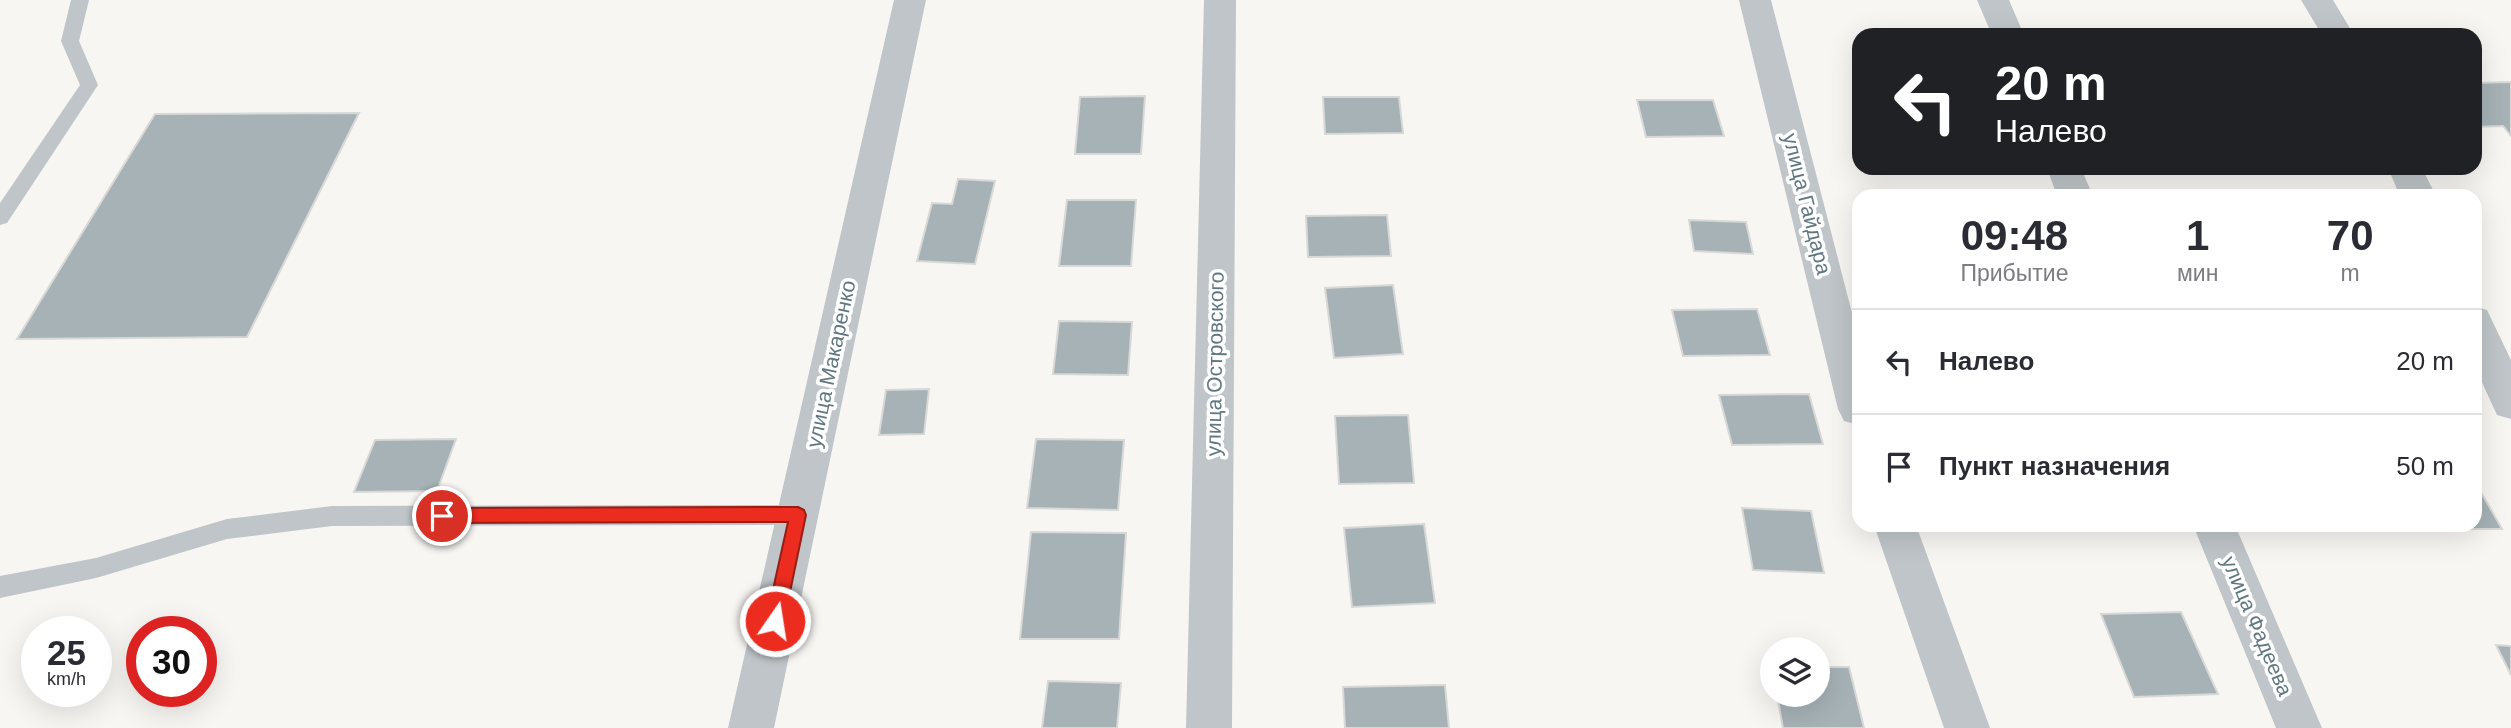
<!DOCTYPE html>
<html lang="ru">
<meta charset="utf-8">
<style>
:root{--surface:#fff;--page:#f7f7f7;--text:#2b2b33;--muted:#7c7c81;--line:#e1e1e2}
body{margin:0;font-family:Helvetica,sans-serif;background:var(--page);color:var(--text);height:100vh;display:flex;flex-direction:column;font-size:26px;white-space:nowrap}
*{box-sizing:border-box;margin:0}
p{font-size:23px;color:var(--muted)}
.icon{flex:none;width:38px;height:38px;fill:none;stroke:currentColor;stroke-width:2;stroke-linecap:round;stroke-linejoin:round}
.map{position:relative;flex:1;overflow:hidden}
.details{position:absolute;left:1852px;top:189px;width:630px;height:343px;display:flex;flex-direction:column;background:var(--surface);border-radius:21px;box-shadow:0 7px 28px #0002}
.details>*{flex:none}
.banner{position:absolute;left:1852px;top:28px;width:630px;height:147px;border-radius:21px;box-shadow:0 7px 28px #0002;background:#202124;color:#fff;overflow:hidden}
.buttons{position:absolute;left:1760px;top:637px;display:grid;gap:14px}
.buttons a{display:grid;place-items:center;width:70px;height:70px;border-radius:50%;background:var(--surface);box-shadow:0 7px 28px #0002;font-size:35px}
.speed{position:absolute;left:21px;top:616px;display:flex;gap:14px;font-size:35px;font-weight:700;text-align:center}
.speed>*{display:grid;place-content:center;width:91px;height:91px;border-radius:50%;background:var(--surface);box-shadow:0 7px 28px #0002;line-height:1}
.speed small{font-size:18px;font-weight:400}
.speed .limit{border:10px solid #d22;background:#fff;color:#111}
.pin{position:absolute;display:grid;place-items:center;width:60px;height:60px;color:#fff;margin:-30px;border:4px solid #fff;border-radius:50%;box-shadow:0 2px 7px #0007}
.me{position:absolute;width:77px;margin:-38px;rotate:13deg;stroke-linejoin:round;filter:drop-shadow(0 0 5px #0008)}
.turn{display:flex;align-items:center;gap:24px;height:147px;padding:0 28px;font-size:32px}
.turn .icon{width:91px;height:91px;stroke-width:2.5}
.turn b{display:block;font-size:49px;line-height:60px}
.eta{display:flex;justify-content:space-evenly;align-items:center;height:119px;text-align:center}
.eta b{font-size:42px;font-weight:700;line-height:49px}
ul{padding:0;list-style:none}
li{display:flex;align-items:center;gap:21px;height:105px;padding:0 28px;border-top:2px solid var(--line)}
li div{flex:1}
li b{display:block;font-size:26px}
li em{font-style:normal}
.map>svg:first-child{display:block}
</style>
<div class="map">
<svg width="2511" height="728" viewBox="0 0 2511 728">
<rect width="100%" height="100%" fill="#f7f6f3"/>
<!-- building -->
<path fill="#a6b2b6" stroke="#d8d8d6" stroke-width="2" d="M 2511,82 L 2511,136 L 2503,126 L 2474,127 L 2474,83 Z
M 1145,96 L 1141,154 L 1075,154 L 1080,97 Z
M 1323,97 L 1399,97 L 1403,133 L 1325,134 Z
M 1637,100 L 1713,100 L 1724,136 L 1646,137 Z
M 359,113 L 247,337 L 17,339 L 155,114 Z
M 958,179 L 995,181 L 975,264 L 917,261 L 932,203 L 952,204 Z
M 1067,200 L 1136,200 L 1131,266 L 1059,266 Z
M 1387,215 L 1391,256 L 1308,257 L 1306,216 Z
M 1689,220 L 1746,222 L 1753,254 L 1694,251 Z
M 1393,285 L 1403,354 L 1334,358 L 1325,288 Z
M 1757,309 L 1770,355 L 1683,356 L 1672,310 Z
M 1059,321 L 1132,322 L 1128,375 L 1053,374 Z
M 929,389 L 924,434 L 879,435 L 886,390 Z
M 1809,394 L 1823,444 L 1732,445 L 1719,395 Z
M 1408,415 L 1414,483 L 1339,484 L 1335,416 Z
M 456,439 L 437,491 L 354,492 L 375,440 Z
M 1036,439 L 1124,440 L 1118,510 L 1027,508 Z
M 2474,480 L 2502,529 L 2429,529 L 2427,525 L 2474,525 Z
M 1742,508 L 1811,511 L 1824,573 L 1753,570 Z
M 1424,524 L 1435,603 L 1352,607 L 1344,528 Z
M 1031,532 L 1126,533 L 1119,639 L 1020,639 Z
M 2181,612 L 2218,694 L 2134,697 L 2101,614 Z
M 2496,645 L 2511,646 L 2511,675 Z
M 1818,667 L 1849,667 L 1864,728 L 1783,728 L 1777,695 L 1818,695 Z
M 1048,681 L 1121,683 L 1117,728 L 1042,728 Z
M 1445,685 L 1449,728 L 1345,728 L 1343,687 Z"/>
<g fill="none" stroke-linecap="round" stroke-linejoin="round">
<!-- lane -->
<path fill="#bfc5c8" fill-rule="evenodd" d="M 71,0 L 89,0 L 79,41 L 98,85 L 7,223 L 0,225 L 0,203 L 80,85 L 61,41 Z
M 798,505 L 806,508 L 809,515 L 806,522 L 798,525 L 332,526 L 227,539 L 96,578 L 0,598 L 0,576 L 96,558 L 227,519 L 332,506 Z"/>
<!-- street -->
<path fill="#bfc5c8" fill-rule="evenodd" d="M 894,0 L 926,0 L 774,728 L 728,728 Z
M 1204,0 L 1236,0 L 1232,728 L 1186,728 Z
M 1739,0 L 1771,0 L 1858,336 L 1858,425 L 1844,421 L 1838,409 Z
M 1977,0 L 2009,0 L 2024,35 L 1992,35 Z
M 2301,0 L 2333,0 L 2354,35 L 2322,35 Z
M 2047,168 L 2081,168 L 2093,196 L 2057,196 Z
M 2388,168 L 2422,168 L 2436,196 L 2400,196 Z
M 2474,306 L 2487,310 L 2511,360 L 2511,419 L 2497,415 L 2474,365 Z
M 1874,525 L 1916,525 L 1990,728 L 1944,728 Z
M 2193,525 L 2235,525 L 2322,728 L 2276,728 Z"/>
</g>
<!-- route -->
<path fill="#eb2c1f" stroke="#991d14" stroke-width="2" d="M 798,507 L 804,510 L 806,515 L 784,621 L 781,627 L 775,630 L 768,627 L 766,621 L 788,522 L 442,523 L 436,521 L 433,516 L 436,510 L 442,508 Z"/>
<g text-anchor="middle" stroke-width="7" stroke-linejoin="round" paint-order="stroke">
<!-- street labels -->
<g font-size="21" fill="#607780" stroke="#fff">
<text transform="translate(1807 204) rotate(76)" y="7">улица Гайдара</text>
<text transform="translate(831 364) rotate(-78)" y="7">улица Макаренко</text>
<text transform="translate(1215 364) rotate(-89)" y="7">улица Островского</text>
<text transform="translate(2257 626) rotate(67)" y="7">улица Фадеева</text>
</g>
</g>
</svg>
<div class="buttons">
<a><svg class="icon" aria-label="layers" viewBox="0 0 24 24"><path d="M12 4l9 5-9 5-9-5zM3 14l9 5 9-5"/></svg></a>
</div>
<div class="speed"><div>25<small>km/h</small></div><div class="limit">30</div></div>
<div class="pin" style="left:442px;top:516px;background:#d93025"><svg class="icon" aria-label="arrive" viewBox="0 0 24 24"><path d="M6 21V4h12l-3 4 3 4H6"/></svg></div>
<svg class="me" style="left:775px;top:621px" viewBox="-20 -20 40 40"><circle r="17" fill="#eb2c1f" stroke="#fff" stroke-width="3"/><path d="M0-11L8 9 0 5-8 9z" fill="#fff"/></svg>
<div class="banner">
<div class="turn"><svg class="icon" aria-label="left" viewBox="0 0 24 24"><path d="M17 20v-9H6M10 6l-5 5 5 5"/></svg><div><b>20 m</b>Налево</div></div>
</div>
<section class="details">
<div class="eta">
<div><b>09:48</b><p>Прибытие</p></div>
<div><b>1</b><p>мин</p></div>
<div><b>70</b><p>m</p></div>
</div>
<ul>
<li><svg class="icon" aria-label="left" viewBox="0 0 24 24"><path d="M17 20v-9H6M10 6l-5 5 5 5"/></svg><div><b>Налево</b></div><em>20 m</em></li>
<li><svg class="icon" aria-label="arrive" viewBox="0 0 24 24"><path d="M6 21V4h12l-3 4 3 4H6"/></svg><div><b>Пункт назначения</b></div><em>50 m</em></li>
</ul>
</section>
</div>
